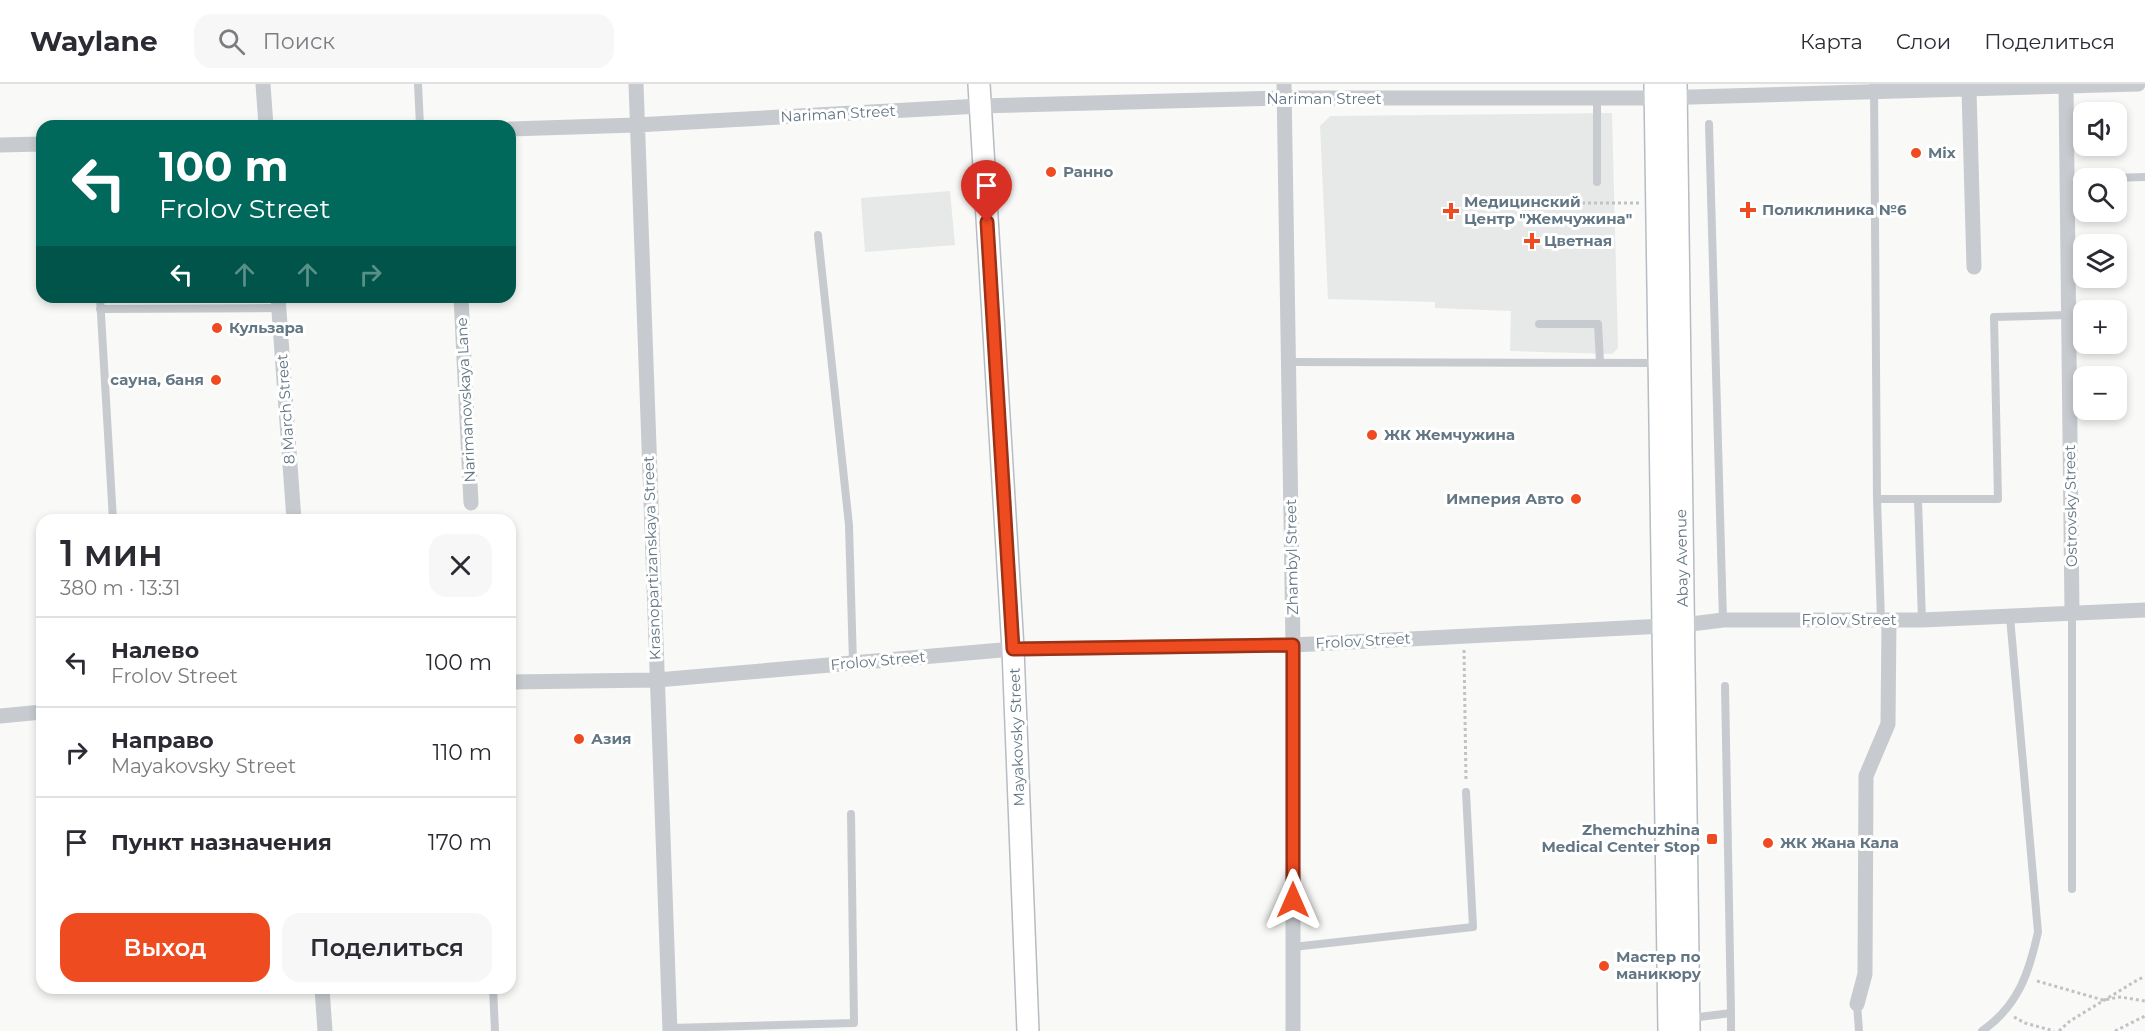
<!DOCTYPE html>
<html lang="ru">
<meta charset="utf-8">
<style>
:root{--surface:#fff;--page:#f7f7f7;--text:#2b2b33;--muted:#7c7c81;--line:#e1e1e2;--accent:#ee4b21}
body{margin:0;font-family:Montserrat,sans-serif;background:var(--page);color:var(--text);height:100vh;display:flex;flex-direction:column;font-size:22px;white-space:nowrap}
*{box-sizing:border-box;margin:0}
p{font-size:20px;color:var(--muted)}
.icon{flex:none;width:33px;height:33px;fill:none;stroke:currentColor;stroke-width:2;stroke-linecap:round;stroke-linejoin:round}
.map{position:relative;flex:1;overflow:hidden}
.details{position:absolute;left:36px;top:430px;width:480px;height:480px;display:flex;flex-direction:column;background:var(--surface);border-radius:18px;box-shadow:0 3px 9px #0003}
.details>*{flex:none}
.banner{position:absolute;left:36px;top:36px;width:480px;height:183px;border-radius:18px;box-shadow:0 3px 9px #0003;background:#00695c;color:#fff;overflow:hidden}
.fabs{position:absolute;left:2073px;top:18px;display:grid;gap:12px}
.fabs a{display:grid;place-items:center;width:54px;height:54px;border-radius:12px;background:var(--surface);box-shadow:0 3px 9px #0003;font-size:30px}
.pin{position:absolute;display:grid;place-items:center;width:51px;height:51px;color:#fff;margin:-62px -26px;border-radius:50% 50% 50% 0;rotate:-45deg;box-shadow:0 0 6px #0007}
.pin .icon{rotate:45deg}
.me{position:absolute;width:66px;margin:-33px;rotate:0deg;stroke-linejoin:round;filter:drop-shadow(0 0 4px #0008)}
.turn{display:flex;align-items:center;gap:21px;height:126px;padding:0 24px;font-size:27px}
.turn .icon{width:78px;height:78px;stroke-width:2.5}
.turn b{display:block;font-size:42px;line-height:51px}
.lanes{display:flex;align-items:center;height:57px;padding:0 24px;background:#0003;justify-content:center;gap:30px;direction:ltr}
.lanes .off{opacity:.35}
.round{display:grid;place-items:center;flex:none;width:63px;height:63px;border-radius:18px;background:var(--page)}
.headline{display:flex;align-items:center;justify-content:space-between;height:102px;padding:0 24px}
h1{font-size:36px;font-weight:600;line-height:45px}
.cta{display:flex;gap:12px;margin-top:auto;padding:12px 24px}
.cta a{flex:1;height:69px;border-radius:18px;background:var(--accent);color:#fff;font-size:24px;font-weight:600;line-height:69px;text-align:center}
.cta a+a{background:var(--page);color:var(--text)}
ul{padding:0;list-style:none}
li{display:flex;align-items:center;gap:18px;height:90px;padding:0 24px;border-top:2px solid var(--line)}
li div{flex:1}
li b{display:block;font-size:22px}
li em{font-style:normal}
header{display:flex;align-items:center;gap:36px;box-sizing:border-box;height:84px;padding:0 30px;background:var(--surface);border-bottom:2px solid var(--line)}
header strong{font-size:28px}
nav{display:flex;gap:33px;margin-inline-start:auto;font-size:21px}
.search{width:420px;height:54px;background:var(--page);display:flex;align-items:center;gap:15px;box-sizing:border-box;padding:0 21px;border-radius:18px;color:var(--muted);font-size:22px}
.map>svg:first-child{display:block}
</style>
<header>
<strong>Waylane</strong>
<div class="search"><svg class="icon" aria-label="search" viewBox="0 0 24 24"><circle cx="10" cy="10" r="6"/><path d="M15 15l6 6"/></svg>Поиск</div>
<nav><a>Карта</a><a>Слои</a><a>Поделиться</a></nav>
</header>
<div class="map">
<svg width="2145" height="947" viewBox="0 0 2145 947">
<rect width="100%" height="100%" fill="#f9f9f7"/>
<!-- built -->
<path fill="#e7e8e8" d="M 1612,29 L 1618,264 L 1612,270 L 1510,267 L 1511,227 L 1435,224 L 1435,218 L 1328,215 L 1320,42 L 1330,32 Z
M 950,107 L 955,161 L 865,168 L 861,114 Z"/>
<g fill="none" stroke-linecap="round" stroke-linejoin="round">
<defs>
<path id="secondary" d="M 979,0 L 1013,565 L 1028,947
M 1655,0 L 1669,947
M 1676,0 L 1689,947"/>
</defs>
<!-- secondary casing -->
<use href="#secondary" stroke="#b6bdc2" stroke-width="24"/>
<!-- path -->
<path stroke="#c0c3c5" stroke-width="3" stroke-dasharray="3 3" stroke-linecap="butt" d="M 1552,119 L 1640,119
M 1464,566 L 1466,697
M 2037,897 L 2103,916 L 2120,913 L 2145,917
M 2014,933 L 2025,939 L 2054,947
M 2059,947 L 2070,937 L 2139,895 L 2145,893
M 2115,947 L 2145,932"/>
<!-- lane -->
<path stroke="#c7cbcf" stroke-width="8" d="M 418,0 L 420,42
M 1874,0 L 1877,415 L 1998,415 L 1994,233 L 2068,231
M 1709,40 L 1723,536
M 2067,95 L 2145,93
M 1597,98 L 1597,15
M 818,151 L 849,441 L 853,579
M 100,213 L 113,436
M 100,225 L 279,224
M 1539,240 L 1598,240 L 1600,278
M 1289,278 L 1658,279
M 1877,415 L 1881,536
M 1918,416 L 1922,536
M 2072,528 L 2072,805
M 1725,602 L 1731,929
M 1293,863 L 1473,843 L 1466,708
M 493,904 L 495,947
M 1857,920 L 1859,947
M 1691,934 L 1731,929 L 1731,947
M 670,944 L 854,939 L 851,730
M 1982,947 C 2018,922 2029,889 2038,848 L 2010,533"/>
<!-- street -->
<path stroke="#c7cbcf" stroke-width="15" d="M 263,0 L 266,42
M 636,0 L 670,947
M 1284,0 L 1293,561 L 1293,947
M 2066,2 L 2072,528
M 1969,6 L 1974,183
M 510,45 L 636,41 L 980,22 L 1284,14 L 1656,14 L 2138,0
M 0,61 L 42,60
M 278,213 L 294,436
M 461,213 L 471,419
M 510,598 L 657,596 L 1013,565 L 1293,561 L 1683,541 L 1723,536 L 1922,536 L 2145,526
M 0,632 L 42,628
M 322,904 L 325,947
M 1857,920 L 1865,890 L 1866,692 L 1888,640 L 1889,536"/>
<!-- secondary -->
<use href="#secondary" stroke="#fff" stroke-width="21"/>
</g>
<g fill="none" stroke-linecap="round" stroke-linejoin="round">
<defs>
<path id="route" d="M 987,138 L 1013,565 L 1293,561 L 1293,816"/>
</defs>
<!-- route casing -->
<use href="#route" stroke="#9b3115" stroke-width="15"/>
<!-- route -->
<use href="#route" stroke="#ee4b21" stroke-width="10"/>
</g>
<!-- markers -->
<g fill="#ee4b21" stroke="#fff" stroke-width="2">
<circle cx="1916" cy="69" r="6"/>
<circle cx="1051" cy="88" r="6"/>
<path d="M1745 117h6v6h6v6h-6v6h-6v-6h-6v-6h6z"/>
<path d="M1448 118h6v6h6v6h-6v6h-6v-6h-6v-6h6z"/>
<path d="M1529 148h6v6h6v6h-6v6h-6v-6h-6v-6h6z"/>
<circle cx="217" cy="244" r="6"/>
<circle cx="216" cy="296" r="6"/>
<circle cx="1372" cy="351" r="6"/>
<circle cx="1576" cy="415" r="6"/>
<circle cx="579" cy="655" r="6"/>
<rect x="1706" y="749" width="12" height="12" rx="3"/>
<circle cx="1768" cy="759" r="6"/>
<circle cx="1604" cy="882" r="6"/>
</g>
<g text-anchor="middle" stroke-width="6" stroke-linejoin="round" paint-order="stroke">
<!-- street labels -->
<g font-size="15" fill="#627684" stroke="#fff">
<text x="1324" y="20">Nariman Street</text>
<text transform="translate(838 30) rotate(-3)" y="5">Nariman Street</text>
<text transform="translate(466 316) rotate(-93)" y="5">Narimanovskaya Lane</text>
<text transform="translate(286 325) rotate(-94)" y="5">8 March Street</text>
<text transform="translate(2071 422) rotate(-91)" y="5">Ostrovsky Street</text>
<text transform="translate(1292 473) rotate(-91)" y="5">Zhambyl Street</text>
<text transform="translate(652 474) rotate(-92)" y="5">Krasnopartizanskaya Street</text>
<text transform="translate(1682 474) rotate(-91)" y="5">Abay Avenue</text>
<text x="1849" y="541">Frolov Street</text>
<text transform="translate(1363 557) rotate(-3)" y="5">Frolov Street</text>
<text transform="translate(878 577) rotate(-5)" y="5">Frolov Street</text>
<text transform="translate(1017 653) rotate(-92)" y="5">Mayakovsky Street</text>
</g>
<!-- poi labels -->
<g font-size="15" font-weight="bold" fill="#627684" stroke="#fff" text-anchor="start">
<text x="1928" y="74">Mix</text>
<text x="1063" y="93">Ранно</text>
<text x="1464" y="123">Медицинский<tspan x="1464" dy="17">Центр "Жемчужина"</tspan></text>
<text x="1762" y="131">Поликлиника №6</text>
<text x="1544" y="162">Цветная</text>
<text x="229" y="249">Кульзара</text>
<text x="204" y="301" text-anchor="end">сауна, баня</text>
<text x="1384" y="356">ЖК Жемчужина</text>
<text x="1564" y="420" text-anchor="end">Империя Авто</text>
<text x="591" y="660">Азия</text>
<text x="1700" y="751" text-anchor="end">Zhemchuzhina<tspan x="1700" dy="17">Medical Center Stop</tspan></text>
<text x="1780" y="764">ЖК Жана Кала</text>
<text x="1616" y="878">Мастер по<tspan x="1616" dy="17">маникюру</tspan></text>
</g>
</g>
</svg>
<div class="fabs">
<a><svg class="icon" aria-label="sound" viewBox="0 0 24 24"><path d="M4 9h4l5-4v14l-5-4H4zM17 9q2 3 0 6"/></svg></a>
<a><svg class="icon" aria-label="search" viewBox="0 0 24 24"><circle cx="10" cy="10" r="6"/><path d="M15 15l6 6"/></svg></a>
<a><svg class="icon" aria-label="layers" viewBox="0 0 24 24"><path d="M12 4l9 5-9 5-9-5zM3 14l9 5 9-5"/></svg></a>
<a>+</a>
<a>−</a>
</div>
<div class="pin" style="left:987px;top:138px;background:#d93025"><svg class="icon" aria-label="arrive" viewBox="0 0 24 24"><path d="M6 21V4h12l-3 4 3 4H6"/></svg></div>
<svg class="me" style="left:1293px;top:816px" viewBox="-20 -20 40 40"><path d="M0-17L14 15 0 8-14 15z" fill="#ee4b21" stroke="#fff" stroke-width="4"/></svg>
<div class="banner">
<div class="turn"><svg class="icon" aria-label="left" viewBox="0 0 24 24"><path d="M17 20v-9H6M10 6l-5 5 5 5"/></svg><div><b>100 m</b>Frolov Street</div></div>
<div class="lanes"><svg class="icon" aria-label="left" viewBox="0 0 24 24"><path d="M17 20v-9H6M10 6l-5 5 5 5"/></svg><svg class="icon off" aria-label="ahead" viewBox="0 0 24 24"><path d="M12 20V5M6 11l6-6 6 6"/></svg><svg class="icon off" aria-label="ahead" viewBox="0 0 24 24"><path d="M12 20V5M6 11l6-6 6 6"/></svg><svg class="icon off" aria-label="right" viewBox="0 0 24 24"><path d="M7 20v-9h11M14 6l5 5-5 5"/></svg></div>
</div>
<section class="details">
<div class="headline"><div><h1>1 мин</h1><p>380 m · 13:31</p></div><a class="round"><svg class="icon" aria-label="close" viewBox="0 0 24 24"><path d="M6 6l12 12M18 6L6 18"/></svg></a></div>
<ul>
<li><svg class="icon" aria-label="left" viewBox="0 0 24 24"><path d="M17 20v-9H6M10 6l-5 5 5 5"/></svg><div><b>Налево</b><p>Frolov Street</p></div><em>100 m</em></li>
<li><svg class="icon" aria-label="right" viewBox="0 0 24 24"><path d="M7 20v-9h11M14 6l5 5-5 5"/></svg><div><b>Направо</b><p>Mayakovsky Street</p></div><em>110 m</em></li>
<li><svg class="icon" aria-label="arrive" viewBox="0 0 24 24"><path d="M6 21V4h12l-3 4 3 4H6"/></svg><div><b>Пункт назначения</b></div><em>170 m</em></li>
</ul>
<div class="cta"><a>Выход</a><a>Поделиться</a></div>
</section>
</div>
